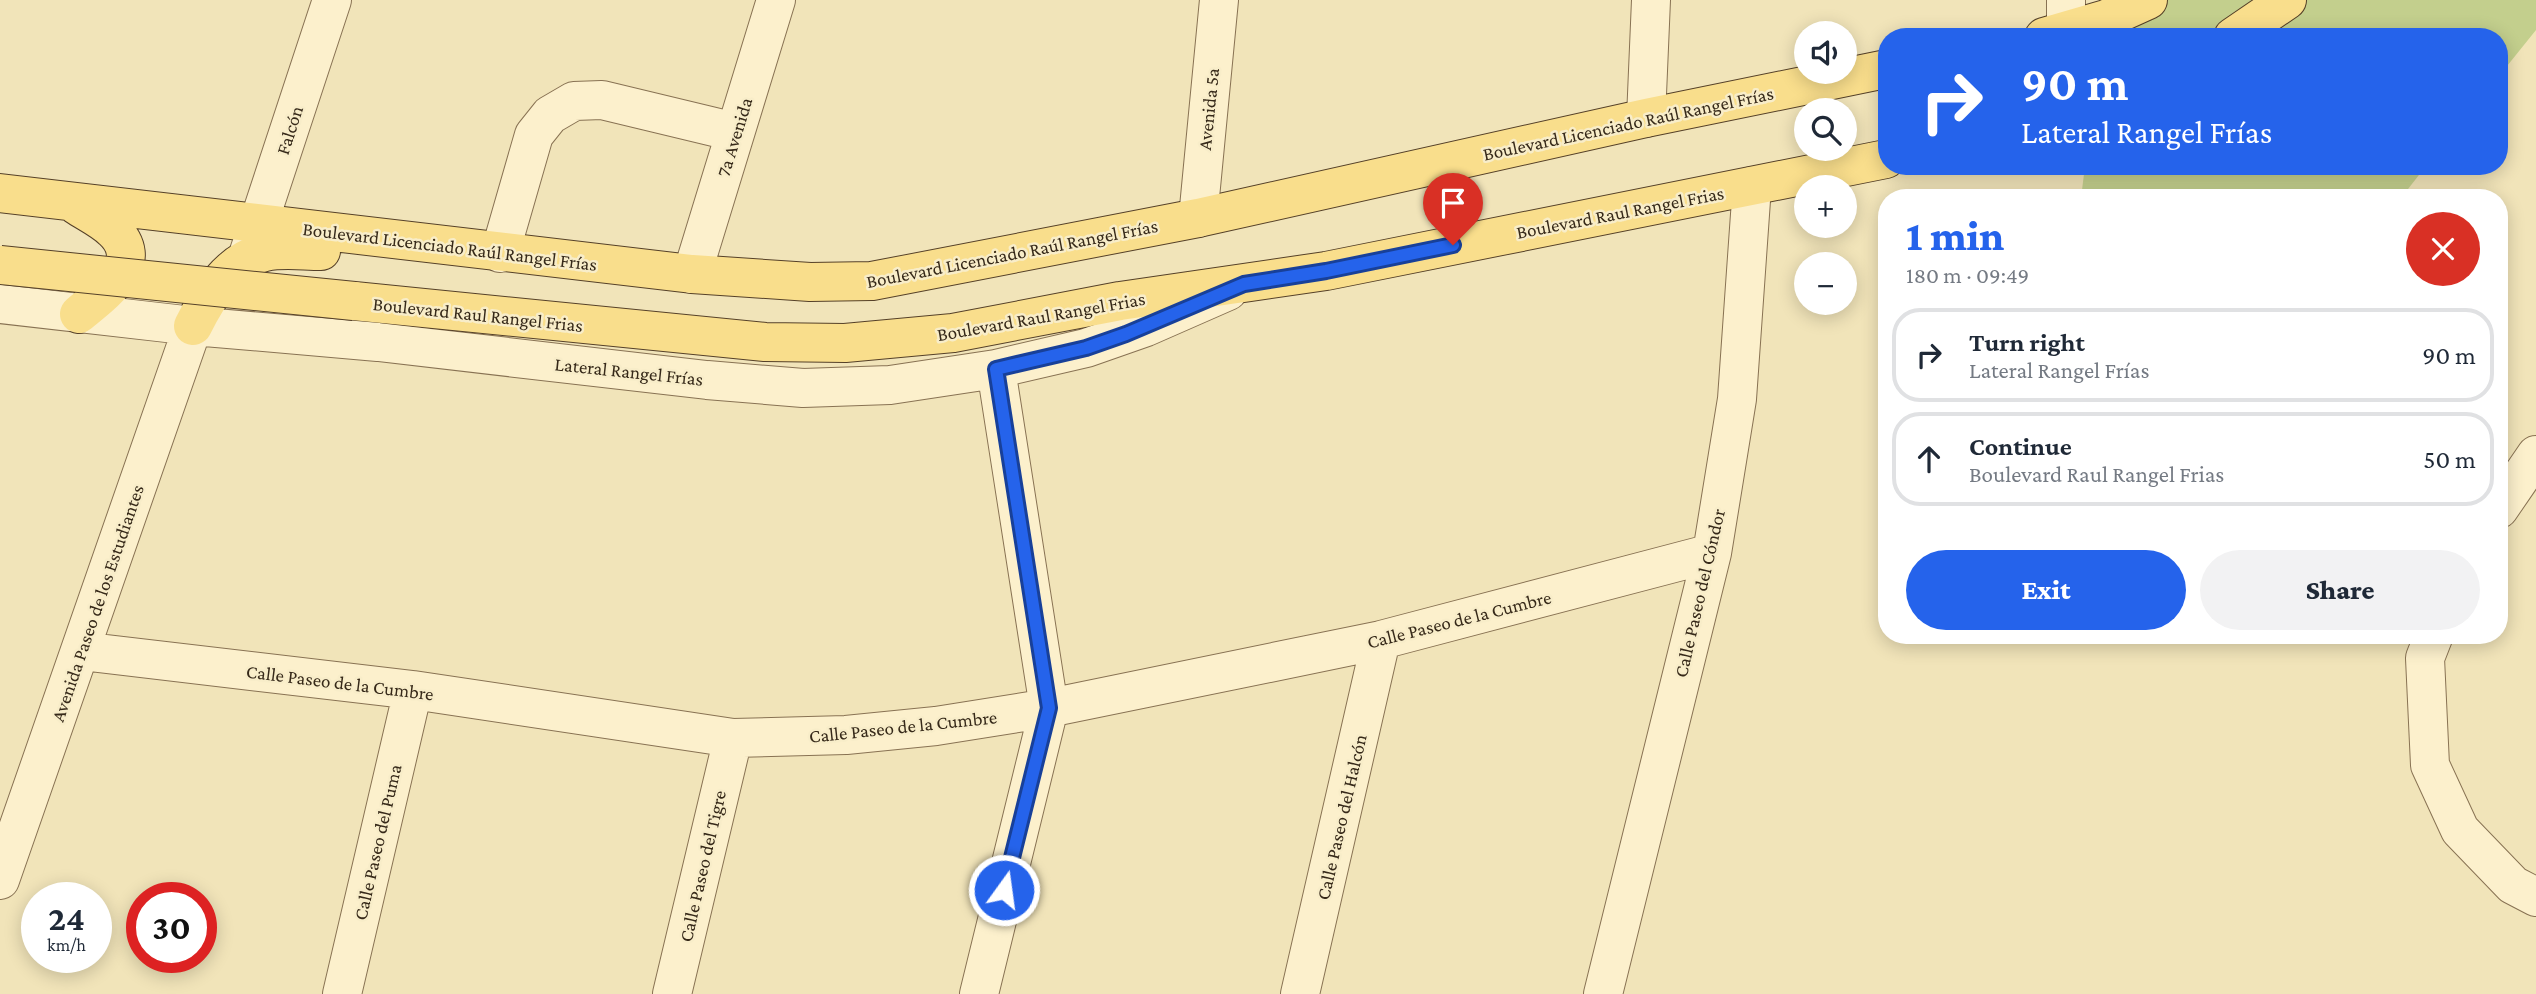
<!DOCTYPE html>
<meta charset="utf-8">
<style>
:root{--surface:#fff;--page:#f2f2f3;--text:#1f2937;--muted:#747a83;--line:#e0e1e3;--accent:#2563eb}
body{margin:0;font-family:"Crimson Pro",serif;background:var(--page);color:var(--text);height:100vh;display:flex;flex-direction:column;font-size:26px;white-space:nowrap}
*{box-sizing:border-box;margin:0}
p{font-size:23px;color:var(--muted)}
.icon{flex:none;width:38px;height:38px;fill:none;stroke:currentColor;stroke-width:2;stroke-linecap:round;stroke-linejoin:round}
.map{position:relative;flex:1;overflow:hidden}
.drawer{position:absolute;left:1878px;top:189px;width:630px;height:455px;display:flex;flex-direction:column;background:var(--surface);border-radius:28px;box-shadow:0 4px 18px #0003}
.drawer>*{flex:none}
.guide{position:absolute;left:1878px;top:28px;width:630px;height:147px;border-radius:28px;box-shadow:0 4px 18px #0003;background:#2563eb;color:#fff;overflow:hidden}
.fabs{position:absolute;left:1794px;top:21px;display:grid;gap:14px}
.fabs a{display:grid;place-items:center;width:63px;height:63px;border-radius:50%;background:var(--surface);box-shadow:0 4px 18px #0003;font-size:35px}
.speed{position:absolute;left:21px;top:882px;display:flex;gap:14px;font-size:35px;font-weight:700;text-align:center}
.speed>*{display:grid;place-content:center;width:91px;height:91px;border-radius:50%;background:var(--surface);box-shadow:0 4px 18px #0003;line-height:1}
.speed small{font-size:18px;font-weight:400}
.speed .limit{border:10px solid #d22;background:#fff;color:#111}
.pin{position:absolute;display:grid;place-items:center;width:60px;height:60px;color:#fff;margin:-72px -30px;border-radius:50% 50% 50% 0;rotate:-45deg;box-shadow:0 0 7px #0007}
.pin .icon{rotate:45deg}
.me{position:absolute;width:77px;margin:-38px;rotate:14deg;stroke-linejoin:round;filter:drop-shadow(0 0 5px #0008)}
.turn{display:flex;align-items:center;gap:24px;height:147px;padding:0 28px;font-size:32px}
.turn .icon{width:91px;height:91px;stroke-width:2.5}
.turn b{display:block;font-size:49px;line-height:60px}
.round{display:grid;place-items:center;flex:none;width:74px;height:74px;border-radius:37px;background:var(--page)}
.overview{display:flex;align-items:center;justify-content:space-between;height:119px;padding:0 28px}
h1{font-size:42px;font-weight:800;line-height:52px;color:var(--accent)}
.action{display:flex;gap:14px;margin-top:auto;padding:14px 28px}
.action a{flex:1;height:80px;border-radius:42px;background:var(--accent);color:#fff;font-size:28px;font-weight:800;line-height:80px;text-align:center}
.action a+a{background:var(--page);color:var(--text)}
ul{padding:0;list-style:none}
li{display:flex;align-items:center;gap:21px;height:94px;margin:0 14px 10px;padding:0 14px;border:4px solid var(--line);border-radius:28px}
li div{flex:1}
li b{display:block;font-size:26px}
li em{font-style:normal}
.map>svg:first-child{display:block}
</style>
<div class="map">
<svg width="2536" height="994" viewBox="0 0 2536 994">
<rect width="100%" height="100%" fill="#f1e4b9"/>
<!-- green -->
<path fill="#c3cf8d" d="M 2124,0 L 2536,0 L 2536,30 L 2499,76 L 2499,37 L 2100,37 Z
M 2085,166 L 2426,166 L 2401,198 L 2081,198 Z"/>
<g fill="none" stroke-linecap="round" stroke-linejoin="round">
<defs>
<path id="minor" d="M 2066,32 L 2066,0
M 1646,118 L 1651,0
M 1198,218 L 1219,0
M 500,253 L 534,135 L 550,115 L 574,101 L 602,100 L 735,132
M 248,255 L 332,0
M 692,274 L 776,0
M 0,304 L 193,326 L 378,342 L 707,380 L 803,388 L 890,385 L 996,369 L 1086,348 L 1146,327 L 1228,291
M 2499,509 L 2536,455
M 2434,635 L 2425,658 L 2430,765 L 2460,830 L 2513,885 L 2536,897
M 81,651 L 413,690 L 733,738 L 846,735 L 936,726 L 1049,708 L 1381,640 L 1712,553
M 0,880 L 193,326
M 342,994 L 413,690
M 672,994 L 733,738
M 979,994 L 1049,708 L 996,369
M 1300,994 L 1381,640
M 1603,994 L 1712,553 L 1737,399 L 1752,186"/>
<path id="major" d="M 2044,37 L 2106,19 L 2148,0
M 2233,37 L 2287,0
M 0,193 L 692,274 L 810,282 L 872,281 L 1198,218 L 1646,118 L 1886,69
M 76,205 C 88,213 103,220 113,230 C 148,263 103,294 79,314
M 354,301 L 765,342 L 845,343 L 953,333 L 1120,301 L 1326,271 L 1886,159
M 193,326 C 208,296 229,260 265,252 C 282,248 303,251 321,251"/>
</defs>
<!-- minor casing -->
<use href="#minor" stroke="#887253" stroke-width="40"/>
<!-- major casing -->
<use href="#major" stroke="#554028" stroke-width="40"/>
<!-- minor -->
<use href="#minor" stroke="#fcf0cc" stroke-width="38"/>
<!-- major -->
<use href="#major" stroke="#f9de8c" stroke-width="38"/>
<defs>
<path id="major-bridge" d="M 0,265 L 354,301"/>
</defs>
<!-- major-bridge casing -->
<use href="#major-bridge" stroke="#554028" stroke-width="40" stroke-linecap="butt"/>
<!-- major-bridge -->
<use href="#major-bridge" stroke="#f9de8c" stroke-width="38"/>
</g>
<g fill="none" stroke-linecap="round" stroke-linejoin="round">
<defs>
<path id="route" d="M 1004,890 L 1049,708 L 996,369 L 1086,348 L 1126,334 L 1244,284 L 1326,271 L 1453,245"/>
</defs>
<!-- route casing -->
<use href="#route" stroke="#184099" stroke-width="18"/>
<!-- route -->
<use href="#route" stroke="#2563eb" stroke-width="12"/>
</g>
<g text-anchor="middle" stroke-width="5" stroke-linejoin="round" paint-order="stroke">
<!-- street labels -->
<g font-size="19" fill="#362919" stroke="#f8edc9">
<text transform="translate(1208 109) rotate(-84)" y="7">Avenida 5a</text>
<text transform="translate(1628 123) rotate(-12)" y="7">Boulevard Licenciado Raúl Rangel Frías</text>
<text transform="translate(289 130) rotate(-72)" y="7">Falcón</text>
<text transform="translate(734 137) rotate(-73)" y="7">7a Avenida</text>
<text transform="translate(1620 212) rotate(-11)" y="7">Boulevard Raul Rangel Frias</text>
<text transform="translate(450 246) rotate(7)" y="7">Boulevard Licenciado Raúl Rangel Frías</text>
<text transform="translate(1012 253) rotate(-11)" y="7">Boulevard Licenciado Raúl Rangel Frías</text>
<text transform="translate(478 314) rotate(6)" y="7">Boulevard Raul Rangel Frias</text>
<text transform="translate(1041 316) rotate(-10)" y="7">Boulevard Raul Rangel Frias</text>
<text transform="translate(629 371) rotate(6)" y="7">Lateral Rangel Frías</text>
<text transform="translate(1699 593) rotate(-77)" y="7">Calle Paseo del Cóndor</text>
<text transform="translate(97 603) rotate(-71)" y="7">Avenida Paseo de los Estudiantes</text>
<text transform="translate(1459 619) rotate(-14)" y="7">Calle Paseo de la Cumbre</text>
<text transform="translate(340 682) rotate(7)" y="7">Calle Paseo de la Cumbre</text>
<text transform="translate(903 726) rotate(-6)" y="7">Calle Paseo de la Cumbre</text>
<text transform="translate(1341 817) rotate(-77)" y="7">Calle Paseo del Halcón</text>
<text transform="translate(377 842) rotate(-77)" y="7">Calle Paseo del Puma</text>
<text transform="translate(702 866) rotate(-77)" y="7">Calle Paseo del Tigre</text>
</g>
</g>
</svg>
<div class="fabs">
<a><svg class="icon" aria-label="sound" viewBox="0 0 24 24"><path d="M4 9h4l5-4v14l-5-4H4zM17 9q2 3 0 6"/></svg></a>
<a><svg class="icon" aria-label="search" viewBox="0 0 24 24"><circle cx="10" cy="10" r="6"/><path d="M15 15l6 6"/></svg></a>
<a>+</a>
<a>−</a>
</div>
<div class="speed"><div>24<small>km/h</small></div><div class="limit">30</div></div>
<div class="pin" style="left:1453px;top:245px;background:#d93025"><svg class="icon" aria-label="arrive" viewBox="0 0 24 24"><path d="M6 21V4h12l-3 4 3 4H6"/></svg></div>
<svg class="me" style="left:1004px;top:890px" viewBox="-20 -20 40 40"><circle r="17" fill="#2563eb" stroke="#fff" stroke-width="3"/><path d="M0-11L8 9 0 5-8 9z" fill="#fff"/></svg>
<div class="guide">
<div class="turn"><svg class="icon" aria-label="right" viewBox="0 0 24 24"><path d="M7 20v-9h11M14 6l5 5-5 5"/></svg><div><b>90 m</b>Lateral Rangel Frías</div></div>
</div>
<section class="drawer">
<div class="overview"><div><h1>1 min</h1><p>180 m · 09:49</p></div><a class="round" style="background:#d93025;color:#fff"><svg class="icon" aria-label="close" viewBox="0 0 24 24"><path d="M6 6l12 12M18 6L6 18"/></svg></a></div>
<ul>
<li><svg class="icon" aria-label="right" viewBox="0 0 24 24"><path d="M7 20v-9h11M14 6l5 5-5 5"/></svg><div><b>Turn right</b><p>Lateral Rangel Frías</p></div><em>90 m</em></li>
<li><svg class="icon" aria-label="ahead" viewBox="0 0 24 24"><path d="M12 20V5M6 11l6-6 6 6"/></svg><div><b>Continue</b><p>Boulevard Raul Rangel Frias</p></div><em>50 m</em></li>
</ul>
<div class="action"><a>Exit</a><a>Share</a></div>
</section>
</div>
